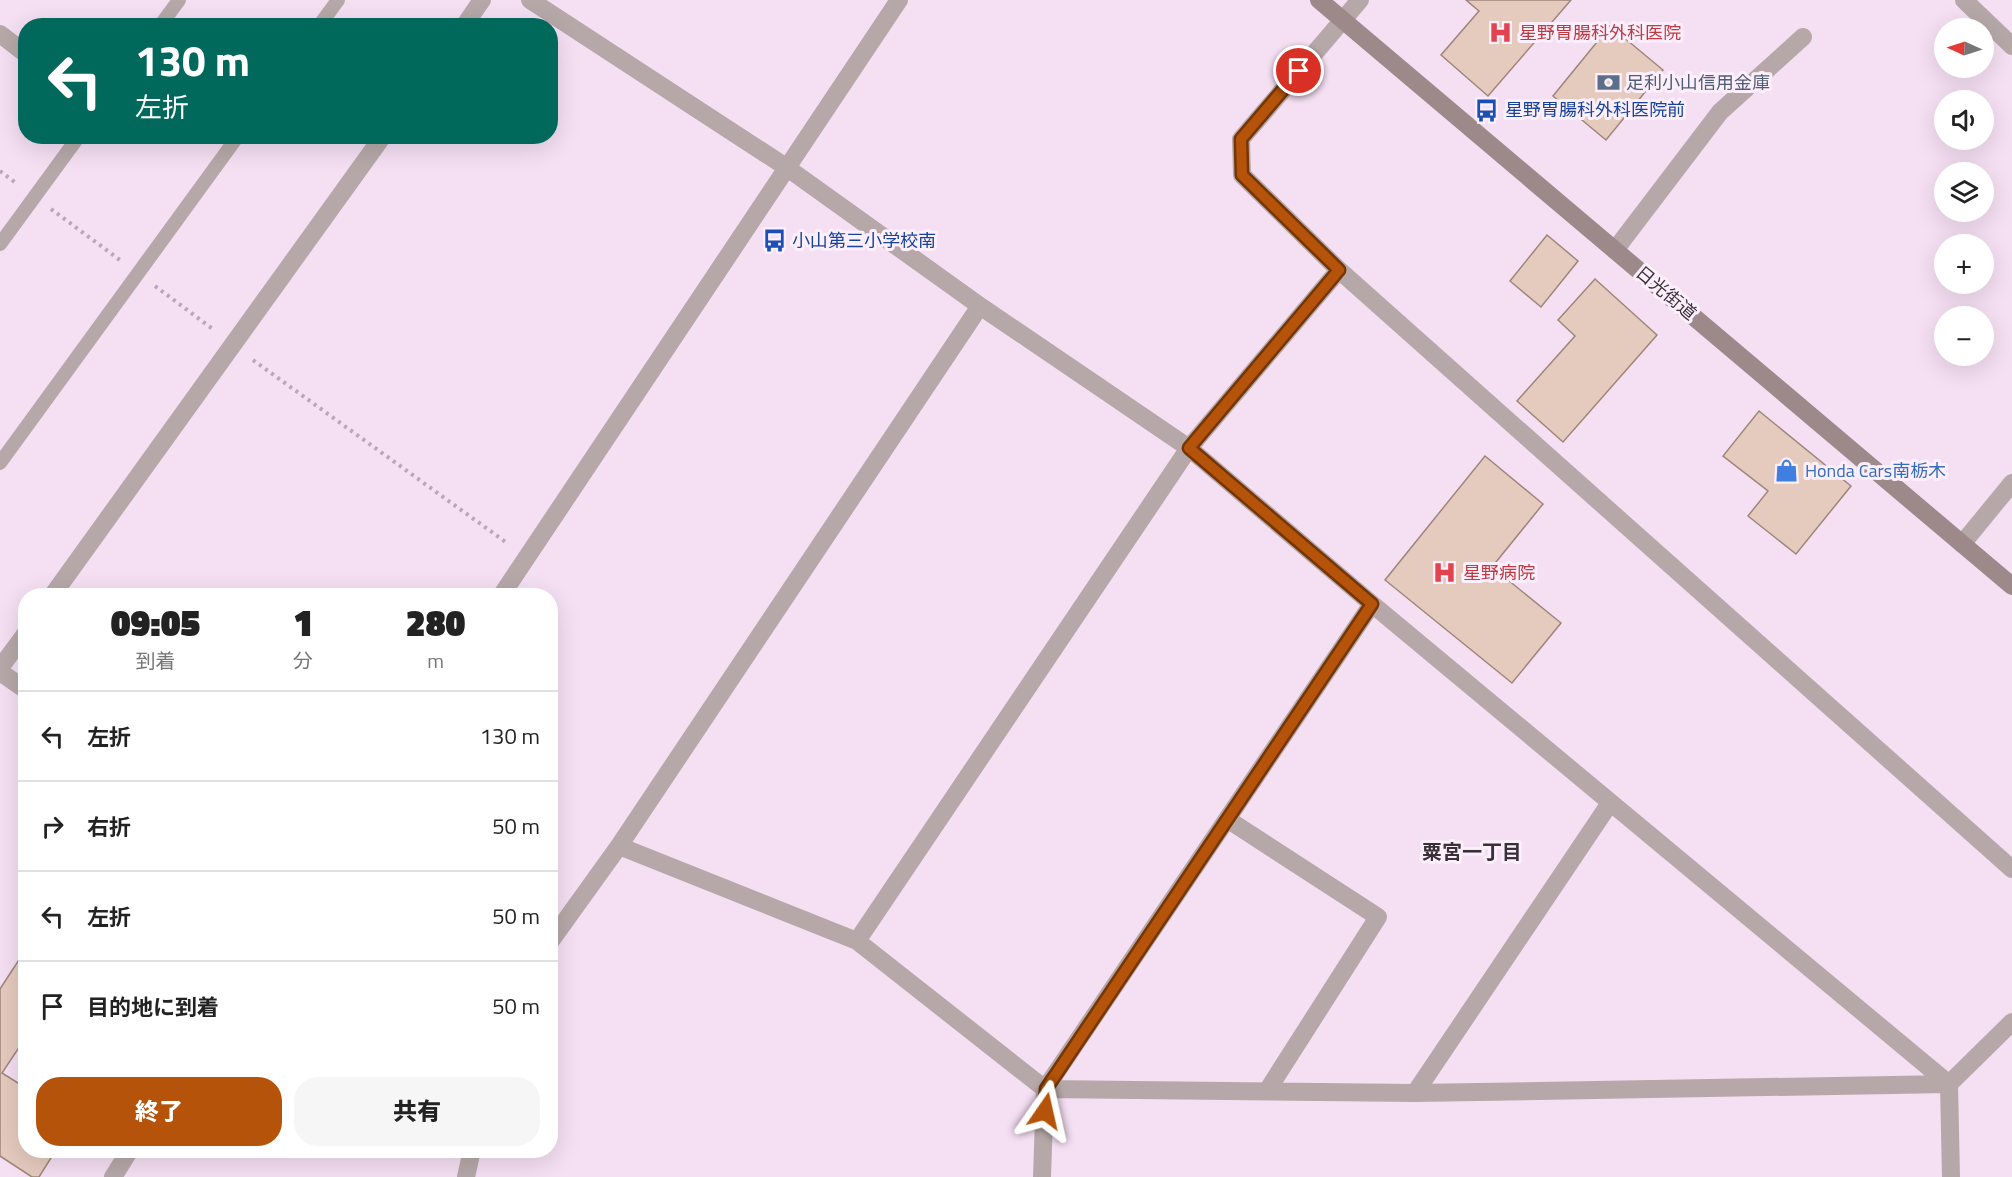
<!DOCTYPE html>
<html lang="ja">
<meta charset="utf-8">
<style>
:root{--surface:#fff;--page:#f6f6f6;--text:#222;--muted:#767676;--line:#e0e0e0;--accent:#b45309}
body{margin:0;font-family:"Titillium Web","Noto Sans JP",sans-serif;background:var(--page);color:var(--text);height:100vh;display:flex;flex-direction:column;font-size:22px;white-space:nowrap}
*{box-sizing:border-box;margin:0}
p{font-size:20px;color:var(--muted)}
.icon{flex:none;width:33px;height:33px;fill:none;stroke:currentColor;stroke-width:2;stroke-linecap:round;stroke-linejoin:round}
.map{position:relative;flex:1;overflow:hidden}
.drawer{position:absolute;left:18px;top:588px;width:540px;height:570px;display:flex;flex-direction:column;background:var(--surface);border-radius:24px;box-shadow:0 6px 24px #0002}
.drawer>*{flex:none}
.top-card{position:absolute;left:18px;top:18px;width:540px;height:126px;border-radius:24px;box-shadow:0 6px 24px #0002;background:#00695c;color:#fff;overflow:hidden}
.needle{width:39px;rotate:273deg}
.tools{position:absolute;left:1934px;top:18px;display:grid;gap:12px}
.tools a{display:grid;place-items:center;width:60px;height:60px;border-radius:50%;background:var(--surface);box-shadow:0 6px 24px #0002;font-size:30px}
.pin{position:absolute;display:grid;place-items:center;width:51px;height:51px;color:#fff;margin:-26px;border:3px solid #fff;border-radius:50%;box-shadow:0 2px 6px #0007}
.me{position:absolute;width:66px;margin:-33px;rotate:11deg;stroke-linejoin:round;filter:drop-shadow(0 0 4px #0008)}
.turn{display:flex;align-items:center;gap:21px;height:126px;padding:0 18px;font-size:27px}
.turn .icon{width:78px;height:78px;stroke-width:2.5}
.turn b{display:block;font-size:42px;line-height:51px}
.eta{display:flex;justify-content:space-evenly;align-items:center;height:102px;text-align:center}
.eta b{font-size:36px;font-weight:800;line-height:42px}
.primary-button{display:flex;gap:12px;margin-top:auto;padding:12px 18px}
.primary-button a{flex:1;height:69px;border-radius:24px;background:var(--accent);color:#fff;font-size:24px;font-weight:800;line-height:69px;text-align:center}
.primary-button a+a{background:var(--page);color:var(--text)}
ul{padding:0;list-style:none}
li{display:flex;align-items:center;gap:18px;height:90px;padding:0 18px;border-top:2px solid var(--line)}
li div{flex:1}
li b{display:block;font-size:22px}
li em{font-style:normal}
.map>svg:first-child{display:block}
</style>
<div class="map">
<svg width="2012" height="1177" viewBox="0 0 2012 1177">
<rect width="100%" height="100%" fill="#f5dff3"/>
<!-- building -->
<path fill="#e5cabe" stroke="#9f867b" stroke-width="1.5" d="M 1466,0 L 1571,0 L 1488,96 L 1441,55 L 1479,11 Z
M 1610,26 L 1663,70 L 1606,140 L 1553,96 Z
M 1547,235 L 1578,261 L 1541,307 L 1510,281 Z
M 1595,279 L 1657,335 L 1563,442 L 1517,401 L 1575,336 L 1558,320 Z
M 1759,411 L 1851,486 L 1796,554 L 1748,516 L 1768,491 L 1723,456 Z
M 1485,456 L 1543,504 L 1492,567 L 1561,623 L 1512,683 L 1385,580 Z
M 26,949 L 26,1037 L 2,1073 L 26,1088 L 26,1150 L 56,1150 L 39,1177 L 32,1177 L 0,1156 L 0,989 Z"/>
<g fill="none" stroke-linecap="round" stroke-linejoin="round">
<!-- path -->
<path stroke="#b8a7b6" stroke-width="4" stroke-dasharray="3 4.5" stroke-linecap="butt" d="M 0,171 L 16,183
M 51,209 L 120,260
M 155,286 L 214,330
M 253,360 L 507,543"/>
<!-- service -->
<path stroke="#b6a8a8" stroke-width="14" d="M 160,26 L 179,0
M 319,26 L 338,0
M 0,244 L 79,136
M 0,463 L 238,136"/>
<!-- minor -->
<path stroke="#b6a8a8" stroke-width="18" d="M 530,0 L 786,167 L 980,306 L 1189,448 L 1372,604 L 1949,1084 L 1951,1177
M 1360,0 L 1241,139 L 1242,175 L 1339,270 L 2012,869
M 1964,0 L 2012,46
M 464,26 L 482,0
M 0,34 L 26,54
M 1615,250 L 1720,112 L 1803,37
M 1962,544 L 2012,483
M 52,596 L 383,136
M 0,668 L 26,633
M 0,672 L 26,690
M 1227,819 L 1378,917 L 1267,1091
M 619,846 L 857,941 L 1045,1089 L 1415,1093 L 1949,1084 L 2012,1022
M 857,941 L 1189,448 L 1339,270
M 550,942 L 619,846 L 980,306
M 1415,1093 L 1610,803
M 466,1177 L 472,1150
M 1042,1177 L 1045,1089 L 1372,604"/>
<!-- tertiary -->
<path stroke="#b6a8a8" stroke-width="18" d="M 501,596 L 899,0
M 113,1177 L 130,1150"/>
<!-- secondary -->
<path stroke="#9d8989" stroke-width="18" d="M 1319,0 L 2012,586"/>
</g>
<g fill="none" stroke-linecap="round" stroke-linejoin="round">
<defs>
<path id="route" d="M 1045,1111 L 1046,1089 L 1372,604 L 1189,448 L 1339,270 L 1242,175 L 1241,139 L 1299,71"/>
</defs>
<!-- route casing -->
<use href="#route" stroke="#753606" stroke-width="15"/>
<!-- route -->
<use href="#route" stroke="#b45309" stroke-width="10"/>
</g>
<!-- icons -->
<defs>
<symbol id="hospital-bare" viewBox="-9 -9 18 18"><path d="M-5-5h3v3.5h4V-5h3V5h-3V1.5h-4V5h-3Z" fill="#e0444e" stroke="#fceffb" stroke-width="2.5" paint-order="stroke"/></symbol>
<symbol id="bank-bare" viewBox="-9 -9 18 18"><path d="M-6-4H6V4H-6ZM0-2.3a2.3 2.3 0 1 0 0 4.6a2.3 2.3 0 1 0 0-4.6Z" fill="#5c6f8a" stroke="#fceffb" stroke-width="2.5" paint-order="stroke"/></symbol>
<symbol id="bus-bare" viewBox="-9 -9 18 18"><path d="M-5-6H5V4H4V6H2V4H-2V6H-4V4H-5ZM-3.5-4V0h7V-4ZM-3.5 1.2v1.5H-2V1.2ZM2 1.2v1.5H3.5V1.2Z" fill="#1a4fb4" stroke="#fceffb" stroke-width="2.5" paint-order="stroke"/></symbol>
<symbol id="shop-bare" viewBox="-9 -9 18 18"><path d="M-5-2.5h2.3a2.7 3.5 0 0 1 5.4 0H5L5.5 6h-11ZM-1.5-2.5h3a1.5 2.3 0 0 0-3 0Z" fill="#3f7fe0" stroke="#fceffb" stroke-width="2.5" paint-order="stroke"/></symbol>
</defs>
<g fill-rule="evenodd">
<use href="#hospital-bare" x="1484" y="16" width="33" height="33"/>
<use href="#bank-bare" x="1592" y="66" width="33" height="33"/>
<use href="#bus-bare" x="1470" y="94" width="33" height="33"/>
<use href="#bus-bare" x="758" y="224" width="33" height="33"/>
<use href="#shop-bare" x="1770" y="454" width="33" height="33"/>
<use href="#hospital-bare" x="1428" y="556" width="33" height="33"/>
</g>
<g text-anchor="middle" stroke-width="6" stroke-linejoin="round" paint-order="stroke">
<!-- health labels -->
<g font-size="18" fill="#be3a42" stroke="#fceffb" text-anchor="start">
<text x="1519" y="39">星野胃腸科外科医院</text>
<text x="1463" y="579">星野病院</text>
</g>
<!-- service labels -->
<g font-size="18" fill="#4e5e75" stroke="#fceffb" text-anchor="start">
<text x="1626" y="89">足利小山信用金庫</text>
</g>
<!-- transit labels -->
<g font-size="18" fill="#164399" stroke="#fceffb" text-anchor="start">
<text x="1505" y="116">星野胃腸科外科医院前</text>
<text x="792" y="247">小山第三小学校南</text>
</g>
<!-- street labels -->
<g font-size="18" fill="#393138" stroke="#fceffb">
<text transform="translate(1666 293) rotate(40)" y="6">日光街道</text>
</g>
<!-- shop labels -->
<g font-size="18" fill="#366cbe" stroke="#fceffb" text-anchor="start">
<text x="1805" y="477">Honda Cars南栃木</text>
</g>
<!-- neighbourhood labels -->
<g font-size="20" font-weight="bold" fill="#393138" stroke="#fceffb">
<text x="1472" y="859">粟宮一丁目</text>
</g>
</g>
</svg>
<div class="tools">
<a><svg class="needle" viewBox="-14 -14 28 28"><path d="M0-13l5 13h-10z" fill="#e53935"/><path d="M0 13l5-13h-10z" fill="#767676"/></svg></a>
<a><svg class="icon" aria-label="sound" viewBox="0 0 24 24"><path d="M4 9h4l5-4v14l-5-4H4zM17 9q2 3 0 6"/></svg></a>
<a><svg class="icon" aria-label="layers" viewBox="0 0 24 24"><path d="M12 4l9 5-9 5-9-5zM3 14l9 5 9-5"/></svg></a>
<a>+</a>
<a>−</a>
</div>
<div class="pin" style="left:1299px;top:71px;background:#d93025"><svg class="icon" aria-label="arrive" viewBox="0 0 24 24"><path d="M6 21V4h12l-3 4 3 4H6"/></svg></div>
<svg class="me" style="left:1045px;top:1111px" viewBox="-20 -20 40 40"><path d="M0-17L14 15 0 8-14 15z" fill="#b45309" stroke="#fff" stroke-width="4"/></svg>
<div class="top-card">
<div class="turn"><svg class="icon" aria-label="left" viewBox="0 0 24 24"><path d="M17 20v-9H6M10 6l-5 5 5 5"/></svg><div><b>130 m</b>左折</div></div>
</div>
<section class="drawer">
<div class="eta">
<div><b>09:05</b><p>到着</p></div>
<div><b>1</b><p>分</p></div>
<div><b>280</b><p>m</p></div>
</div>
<ul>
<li><svg class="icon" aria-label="left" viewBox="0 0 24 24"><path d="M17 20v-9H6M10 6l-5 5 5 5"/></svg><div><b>左折</b></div><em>130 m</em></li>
<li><svg class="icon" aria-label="right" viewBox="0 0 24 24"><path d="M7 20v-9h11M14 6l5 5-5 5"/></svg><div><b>右折</b></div><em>50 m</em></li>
<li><svg class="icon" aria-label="left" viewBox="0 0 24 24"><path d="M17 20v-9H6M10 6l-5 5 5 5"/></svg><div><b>左折</b></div><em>50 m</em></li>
<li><svg class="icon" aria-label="arrive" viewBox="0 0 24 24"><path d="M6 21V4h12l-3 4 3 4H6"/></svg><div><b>目的地に到着</b></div><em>50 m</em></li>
</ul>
<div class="primary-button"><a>終了</a><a>共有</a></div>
</section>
</div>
